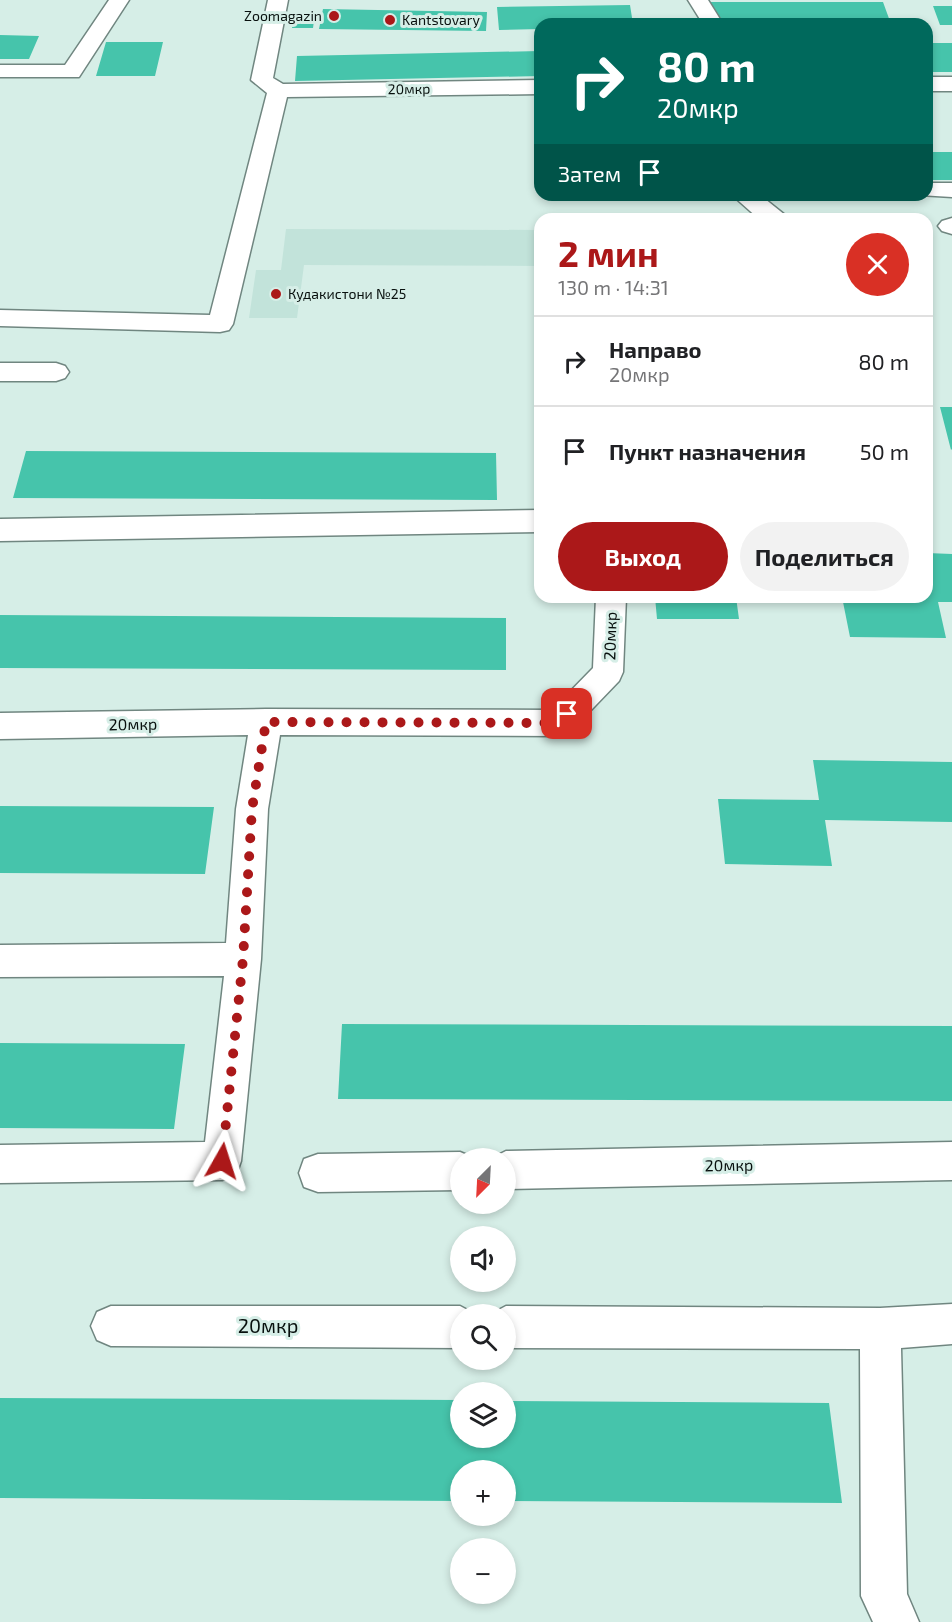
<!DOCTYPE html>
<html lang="ru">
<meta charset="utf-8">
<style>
:root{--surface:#fff;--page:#f2f2f2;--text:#202124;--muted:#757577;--line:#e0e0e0;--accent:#ab1819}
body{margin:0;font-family:"Exo 2",sans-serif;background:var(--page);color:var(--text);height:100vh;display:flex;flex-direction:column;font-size:22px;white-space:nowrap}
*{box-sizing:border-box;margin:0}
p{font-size:20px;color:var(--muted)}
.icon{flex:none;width:33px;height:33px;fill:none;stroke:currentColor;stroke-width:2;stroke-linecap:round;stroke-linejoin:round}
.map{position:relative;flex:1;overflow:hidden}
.drawer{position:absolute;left:534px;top:213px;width:399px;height:390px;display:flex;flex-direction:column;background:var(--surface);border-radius:18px;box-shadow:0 3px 9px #0003}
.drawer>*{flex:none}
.hud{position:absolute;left:534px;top:18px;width:399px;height:183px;border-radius:18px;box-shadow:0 3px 9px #0003;background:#00695c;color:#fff;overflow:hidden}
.needle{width:39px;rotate:204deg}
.buttons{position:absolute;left:450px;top:1148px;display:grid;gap:12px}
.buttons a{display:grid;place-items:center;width:66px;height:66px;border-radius:50%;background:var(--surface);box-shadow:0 3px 9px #0003;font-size:30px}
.pin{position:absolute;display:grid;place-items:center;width:51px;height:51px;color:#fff;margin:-26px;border-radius:12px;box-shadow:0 3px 9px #0006}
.me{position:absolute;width:66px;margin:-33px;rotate:6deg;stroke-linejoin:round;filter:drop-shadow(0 0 4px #0008)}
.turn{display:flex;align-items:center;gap:21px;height:126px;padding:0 24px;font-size:27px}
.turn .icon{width:78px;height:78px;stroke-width:2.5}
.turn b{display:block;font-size:42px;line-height:51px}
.then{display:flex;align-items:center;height:57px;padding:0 24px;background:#0003;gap:12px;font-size:22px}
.round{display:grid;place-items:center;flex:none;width:63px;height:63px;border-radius:32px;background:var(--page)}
.headline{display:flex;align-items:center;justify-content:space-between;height:102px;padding:0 24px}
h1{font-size:36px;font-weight:700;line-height:45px;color:var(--accent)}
.button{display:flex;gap:12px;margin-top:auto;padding:12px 24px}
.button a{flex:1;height:69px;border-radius:36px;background:var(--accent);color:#fff;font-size:24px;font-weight:700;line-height:69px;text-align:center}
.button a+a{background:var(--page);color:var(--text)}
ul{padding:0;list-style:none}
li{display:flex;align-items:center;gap:18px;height:90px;padding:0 24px;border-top:2px solid var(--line)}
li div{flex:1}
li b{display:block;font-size:22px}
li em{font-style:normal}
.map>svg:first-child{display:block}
</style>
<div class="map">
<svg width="952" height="1622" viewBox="0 0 952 1622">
<rect width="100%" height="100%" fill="#d6eee7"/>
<!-- built -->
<path fill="#c2e3da" d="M 286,229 L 540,230 L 540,266 L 304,265 L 297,318 L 249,318 L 256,270 L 281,270 Z"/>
<!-- building -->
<path fill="#46c4ab" d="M 701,2 L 883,2 L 891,24 L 735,24 L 715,19 Z
M 630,5 L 633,24 L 540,24 L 540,29 L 499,30 L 497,7 Z
M 933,6 L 952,6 L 952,25 L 940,25 Z
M 323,9 L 487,12 L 486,31 L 319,29 Z
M 294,13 L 315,13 L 313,28 L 292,28 Z
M 0,35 L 39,36 L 29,59 L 0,59 Z
M 106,42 L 163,42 L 155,76 L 96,76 Z
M 927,43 L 952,43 L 952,72 L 927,72 Z
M 540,51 L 540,76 L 295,81 L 297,56 Z
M 927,152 L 952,152 L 952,180 L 927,180 Z
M 940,407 L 952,407 L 952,449 L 951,450 Z
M 26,451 L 496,453 L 497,500 L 13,498 Z
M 927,553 L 952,554 L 952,602 L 938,602 L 946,638 L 850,637 L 842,597 L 927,597 L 927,585 L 931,585 Z
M 655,597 L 736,597 L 739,619 L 657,619 Z
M 0,615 L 506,618 L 506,670 L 0,668 Z
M 813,760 L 952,762 L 952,822 L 825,820 L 832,866 L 725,864 L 718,799 L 819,800 Z
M 0,806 L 214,807 L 205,874 L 0,873 Z
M 342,1024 L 952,1026 L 952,1101 L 338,1099 Z
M 0,1043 L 185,1044 L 174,1129 L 0,1128 Z
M 0,1398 L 460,1400 L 460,1437 L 506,1437 L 506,1401 L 829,1403 L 842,1503 L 506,1501 L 506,1470 L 460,1470 L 460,1501 L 0,1498 Z"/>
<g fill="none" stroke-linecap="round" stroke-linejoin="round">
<defs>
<path id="minor" d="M 109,0 L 129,0 L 79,77 L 0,77 L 0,65 L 65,65 Z
M 268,0 L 288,0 L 273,78 L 283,84 L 540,80 L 540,94 L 287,97 L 233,324 L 229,330 L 220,332 L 0,326 L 0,310 L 210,315 L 267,93 L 251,80 Z
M 688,0 L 708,0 L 723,24 L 703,24 Z
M 927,77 L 952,77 L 952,91 L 927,91 Z
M 927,183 L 952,183 L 952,197 L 919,195 L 927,195 Z
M 732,195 L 760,195 L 785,215 L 783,219 L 759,219 Z
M 952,218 L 952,234 L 942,231 L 938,226 L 942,221 Z
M 0,363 L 56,363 L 65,366 L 69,372 L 65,378 L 56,381 L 0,381 Z
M 540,510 L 540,532 L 0,541 L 0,519 Z
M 596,597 L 626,597 L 623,672 L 619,681 L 570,732 L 559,736 L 280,735 L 268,809 L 261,959 L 241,1161 L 236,1175 L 222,1180 L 0,1183 L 0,1145 L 205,1142 L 224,976 L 0,977 L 0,945 L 226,943 L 236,809 L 248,735 L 0,739 L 0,713 L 266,709 L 552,710 L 593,668 Z
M 952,1142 L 952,1180 L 506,1189 L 506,1158 L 492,1158 L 506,1151 Z
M 460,1152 L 474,1158 L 460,1158 L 460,1190 L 318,1192 L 304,1187 L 299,1173 L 304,1159 L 318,1154 Z
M 952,1304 L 952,1344 L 901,1348 L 907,1594 L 919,1622 L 873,1622 L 861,1596 L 860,1349 L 506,1348 L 506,1314 L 491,1314 L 506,1306 L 880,1308 Z
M 111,1306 L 460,1306 L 475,1314 L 460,1314 L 460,1348 L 111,1346 L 97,1340 L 91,1326 L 97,1312 Z"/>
</defs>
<!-- minor casing -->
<use href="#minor" stroke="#708680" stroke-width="3"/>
<!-- minor -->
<use href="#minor" fill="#fff" fill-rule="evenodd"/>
</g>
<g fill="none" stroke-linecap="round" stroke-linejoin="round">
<!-- route -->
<path stroke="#ab1819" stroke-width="10" stroke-dasharray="0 18" d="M 222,1161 L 243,959 L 252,809 L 266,722 L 559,723 L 567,714"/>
</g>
<!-- markers -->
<g fill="#ab1819" stroke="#d6eee7" stroke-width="2">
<circle cx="334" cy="16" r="6"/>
<circle cx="390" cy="20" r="6"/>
<circle cx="276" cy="294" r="6"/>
</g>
<g text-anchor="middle" stroke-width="6" stroke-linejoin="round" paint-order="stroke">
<!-- far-poi labels -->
<g font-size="14" fill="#08100e" stroke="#d6eee7" text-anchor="start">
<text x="322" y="21" text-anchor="end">Zoomagazin</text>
<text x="402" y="25">Kantstovary</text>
<text x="288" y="299">Кудакистони №25</text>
</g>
<!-- far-street labels -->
<g font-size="14" fill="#08100e" stroke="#d6eee7">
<text transform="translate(409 89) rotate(-1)" y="5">20мкр</text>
</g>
<!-- street labels -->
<g font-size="16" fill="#08100e" stroke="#d6eee7">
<text transform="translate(610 636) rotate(-88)" y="6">20мкр</text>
<text transform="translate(133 724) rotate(-1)" y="6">20мкр</text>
<text transform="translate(729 1165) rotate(-1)" y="6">20мкр</text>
</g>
<!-- near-street labels -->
<g font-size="20" fill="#08100e" stroke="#d6eee7">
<text x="268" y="1333">20мкр</text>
</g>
</g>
</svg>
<div class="buttons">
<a><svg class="needle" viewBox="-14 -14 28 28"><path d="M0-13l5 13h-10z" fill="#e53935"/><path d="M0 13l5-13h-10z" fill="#757577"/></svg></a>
<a><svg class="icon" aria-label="sound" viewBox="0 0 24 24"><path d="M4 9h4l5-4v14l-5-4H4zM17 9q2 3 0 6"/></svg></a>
<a><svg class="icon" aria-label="search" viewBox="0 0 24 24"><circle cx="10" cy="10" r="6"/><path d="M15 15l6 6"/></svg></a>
<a><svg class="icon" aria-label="layers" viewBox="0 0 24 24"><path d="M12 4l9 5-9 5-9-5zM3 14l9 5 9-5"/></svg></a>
<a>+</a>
<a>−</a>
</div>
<div class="pin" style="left:567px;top:714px;background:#d93025"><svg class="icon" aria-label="arrive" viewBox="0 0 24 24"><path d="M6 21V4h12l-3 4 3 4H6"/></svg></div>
<svg class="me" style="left:222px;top:1161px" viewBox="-20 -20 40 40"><path d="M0-17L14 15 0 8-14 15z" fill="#ab1819" stroke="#fff" stroke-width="4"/></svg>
<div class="hud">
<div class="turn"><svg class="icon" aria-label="right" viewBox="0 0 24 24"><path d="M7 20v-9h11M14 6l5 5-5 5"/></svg><div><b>80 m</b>20мкр</div></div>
<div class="then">Затем<svg class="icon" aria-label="arrive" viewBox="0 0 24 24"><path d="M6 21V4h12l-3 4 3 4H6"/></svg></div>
</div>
<section class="drawer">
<div class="headline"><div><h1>2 мин</h1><p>130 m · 14:31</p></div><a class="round" style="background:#d93025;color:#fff"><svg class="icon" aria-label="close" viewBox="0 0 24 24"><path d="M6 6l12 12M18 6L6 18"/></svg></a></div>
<ul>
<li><svg class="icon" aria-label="right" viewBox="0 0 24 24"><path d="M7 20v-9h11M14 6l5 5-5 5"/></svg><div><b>Направо</b><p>20мкр</p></div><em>80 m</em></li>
<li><svg class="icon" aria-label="arrive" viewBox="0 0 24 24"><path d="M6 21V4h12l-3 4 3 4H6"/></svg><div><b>Пункт назначения</b></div><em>50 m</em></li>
</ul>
<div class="button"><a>Выход</a><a>Поделиться</a></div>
</section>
</div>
